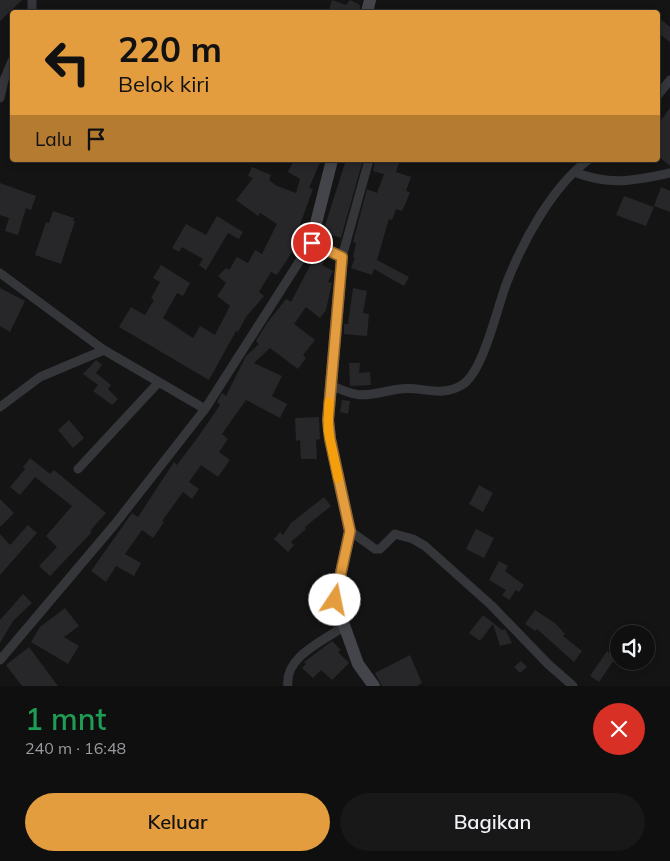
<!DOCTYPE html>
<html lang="id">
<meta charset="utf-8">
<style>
:root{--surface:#0f0f10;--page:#181819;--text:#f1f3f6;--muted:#9b9c9f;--line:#2f2f30;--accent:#e39c3e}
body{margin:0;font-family:Mulish,sans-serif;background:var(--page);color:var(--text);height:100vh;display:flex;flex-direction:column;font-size:19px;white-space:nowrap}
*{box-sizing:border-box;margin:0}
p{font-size:16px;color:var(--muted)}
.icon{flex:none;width:28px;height:28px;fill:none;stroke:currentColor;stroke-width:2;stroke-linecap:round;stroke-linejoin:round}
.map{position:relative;height:686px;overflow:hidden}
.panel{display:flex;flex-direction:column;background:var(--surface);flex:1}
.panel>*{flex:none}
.banner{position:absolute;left:10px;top:10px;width:650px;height:152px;border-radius:5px;box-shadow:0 2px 8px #0003,0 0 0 1px var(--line);background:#e39c3e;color:#111;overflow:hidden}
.tools{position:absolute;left:610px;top:625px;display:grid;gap:10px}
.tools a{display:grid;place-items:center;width:45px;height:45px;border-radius:50%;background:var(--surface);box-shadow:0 2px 8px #0003,0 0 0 1px var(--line);font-size:25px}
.pin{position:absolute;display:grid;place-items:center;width:42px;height:42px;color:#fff;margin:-21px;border:2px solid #fff;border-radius:50%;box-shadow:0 1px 5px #0007}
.me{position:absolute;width:55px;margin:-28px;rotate:11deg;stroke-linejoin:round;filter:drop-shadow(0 0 4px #0008)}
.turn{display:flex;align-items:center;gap:18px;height:105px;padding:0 25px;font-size:22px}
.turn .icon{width:65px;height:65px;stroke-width:2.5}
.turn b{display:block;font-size:35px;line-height:42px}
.then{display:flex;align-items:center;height:48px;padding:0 25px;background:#0003;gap:10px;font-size:19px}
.round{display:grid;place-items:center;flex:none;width:52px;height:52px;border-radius:26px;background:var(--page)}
.overview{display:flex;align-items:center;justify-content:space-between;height:85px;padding:0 25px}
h1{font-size:30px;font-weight:600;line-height:38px;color:#1e9e55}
.button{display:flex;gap:10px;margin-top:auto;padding:10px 25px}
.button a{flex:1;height:58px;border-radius:30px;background:var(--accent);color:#111;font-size:20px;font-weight:600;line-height:58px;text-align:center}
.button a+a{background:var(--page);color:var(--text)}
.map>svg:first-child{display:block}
</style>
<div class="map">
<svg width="670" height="686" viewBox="0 0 670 686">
<rect width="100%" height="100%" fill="#141415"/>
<!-- building -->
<path fill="#272729" d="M 0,0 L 22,0 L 0,21 Z
M 332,0 L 346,5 L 350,0 L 360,5 L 359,12 L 336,12 L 329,10 Z
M 662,20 L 670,27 L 670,42 L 658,33 L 658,26 Z
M 670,108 L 670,166 L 658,156 L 658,124 Z
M 294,160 L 321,160 L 309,188 L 313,189 L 294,241 L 298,243 L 277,275 L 271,272 L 259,292 L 264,296 L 246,317 L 238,332 L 236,331 L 209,380 L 119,327 L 131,307 L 145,315 L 154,300 L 151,298 L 160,282 L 153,278 L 161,265 L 190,283 L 183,296 L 177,293 L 163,318 L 193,338 L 200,326 L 215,335 L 230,306 L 217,296 L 226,283 L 218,276 L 226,268 L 229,270 L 237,257 L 248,263 L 255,250 L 262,254 L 277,224 L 260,213 L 258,216 L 236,200 L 253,178 L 248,176 L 252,167 L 271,175 L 269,180 L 277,186 L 296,193 L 300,179 L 288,172 Z
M 346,160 L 363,160 L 341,238 L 323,232 Z
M 375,160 L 400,160 L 396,172 L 411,177 L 406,191 L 410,192 L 407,200 L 402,211 L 396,209 L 392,220 L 389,219 L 377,260 L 409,277 L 404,286 L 374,269 L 372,275 L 351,268 L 355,258 L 353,257 L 356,243 L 353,242 L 367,189 L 377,193 L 384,174 L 373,171 Z
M 0,183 L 36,196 L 31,210 L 26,208 L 18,235 L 5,231 L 9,218 L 0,215 Z
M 661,187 L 670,191 L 670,212 L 654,206 Z
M 624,196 L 654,207 L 646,226 L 616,215 Z
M 53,211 L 74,218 L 73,221 L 75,221 L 61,264 L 35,255 L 46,222 L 49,223 Z
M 217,216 L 243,232 L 239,239 L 228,233 L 206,270 L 199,265 L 203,259 L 182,247 L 179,252 L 172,248 L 186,224 L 206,235 Z
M 315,256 L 324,262 L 322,265 L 333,271 L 328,282 L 332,283 L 331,287 L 326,310 L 320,318 L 306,307 L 294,324 L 315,340 L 303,355 L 306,358 L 298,369 L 270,348 L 254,363 L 282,376 L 272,396 L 287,404 L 280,418 L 246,400 L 222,434 L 228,439 L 219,452 L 230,460 L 218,477 L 201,465 L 189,482 L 199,489 L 192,499 L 183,492 L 162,521 L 164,522 L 153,538 L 142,530 L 125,554 L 141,563 L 134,576 L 116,566 L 106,582 L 91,571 L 132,513 L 138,517 L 174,462 L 177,465 L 198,437 L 220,405 L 217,402 L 222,393 L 226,396 L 246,356 L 259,344 L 256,341 L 267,323 L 286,299 L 291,302 Z
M 0,288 L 25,301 L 10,332 L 0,326 Z
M 353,288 L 367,291 L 363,313 L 369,314 L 367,336 L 344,334 L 344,324 L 348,324 Z
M 96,360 L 102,365 L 96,373 L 111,385 L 108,389 L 118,399 L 112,405 L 93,391 L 98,385 L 83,374 Z
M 349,363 L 360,363 L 359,373 L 370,372 L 371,385 L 350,386 Z
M 342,400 L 350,401 L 348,414 L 340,412 Z
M 319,417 L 320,439 L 316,440 L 317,459 L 301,459 L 300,440 L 296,441 L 295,418 Z
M 69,420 L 84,438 L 73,448 L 58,430 Z
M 30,458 L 50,474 L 54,470 L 106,513 L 90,531 L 92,532 L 50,576 L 39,566 L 57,547 L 46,536 L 72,506 L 35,477 L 20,495 L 10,487 L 25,469 L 23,467 Z
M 479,485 L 493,493 L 483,512 L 469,504 Z
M 324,497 L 331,506 L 305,527 L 306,529 L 291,542 L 294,545 L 288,552 L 274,539 L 280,532 L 283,535 L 291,523 Z
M 0,499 L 14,513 L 0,527 Z
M 28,525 L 37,533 L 0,575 L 0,534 L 10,545 Z
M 476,529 L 494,538 L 484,558 L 466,549 Z
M 499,561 L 508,566 L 505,571 L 524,585 L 519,592 L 516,590 L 509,600 L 502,595 L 506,590 L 489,580 Z
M 23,594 L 32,603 L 13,621 L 0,643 L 0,620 Z
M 65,608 L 79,626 L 64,637 L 79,646 L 68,664 L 31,642 L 40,627 Z
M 535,610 L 555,623 L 565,634 L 563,636 L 582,651 L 574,662 L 537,629 L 535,631 L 525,624 Z
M 483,615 L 502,630 L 505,629 L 512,643 L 500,646 L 493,624 L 480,641 L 469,633 Z
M 332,641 L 341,650 L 338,652 L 349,663 L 332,680 L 321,670 L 313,678 L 302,668 L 306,664 L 304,662 Z
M 29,647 L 58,686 L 22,686 L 6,665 Z
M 607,651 L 616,657 L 599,682 L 590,676 Z
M 410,655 L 422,683 L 417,686 L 382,686 L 375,673 Z
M 521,661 L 527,667 L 520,673 L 514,667 Z"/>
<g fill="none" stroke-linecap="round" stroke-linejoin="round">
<!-- street -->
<path stroke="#35363a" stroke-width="9" d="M 32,0 L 32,12
M 658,95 L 670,80
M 0,98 L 4,80 L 12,61
M 574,172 C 610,186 634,181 670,173
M 342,257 L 369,160
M 0,273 L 104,350 L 205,409
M 331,385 C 363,401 367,394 400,389 C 422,386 441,398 462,385 C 484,371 497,307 507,282 C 523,241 552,187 588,160
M 0,407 L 40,377 L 104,350
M 78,469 L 158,383
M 350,531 L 375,549 L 380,549 L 395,534 L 413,539 L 425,546 L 491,605 L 548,664 L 573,686
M 0,660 L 115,524 L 205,409 L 311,243
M 288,686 C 284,657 323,641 343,627"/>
<!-- secondary -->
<path stroke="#43454a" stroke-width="12" d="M 367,12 L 370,0
M 332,160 L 311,243 L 342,257 L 328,420 L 330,439 L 350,531 L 335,600 L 358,664 L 374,686"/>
</g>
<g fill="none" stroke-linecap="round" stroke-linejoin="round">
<defs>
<path id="route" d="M 312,243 L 342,257 L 328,420 L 330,439 L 350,531 L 335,600"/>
</defs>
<!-- route casing -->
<use href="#route" stroke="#946528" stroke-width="12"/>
<!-- route -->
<use href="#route" stroke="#e39c3e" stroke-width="9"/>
<!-- slow -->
<path stroke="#f59e0b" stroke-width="9" d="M 329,402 L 328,430 L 338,478"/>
</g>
</svg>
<div class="tools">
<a><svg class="icon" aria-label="sound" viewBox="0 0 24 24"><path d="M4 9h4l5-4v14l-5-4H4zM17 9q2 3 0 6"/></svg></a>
</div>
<div class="pin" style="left:312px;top:243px;background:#d93025"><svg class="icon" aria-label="arrive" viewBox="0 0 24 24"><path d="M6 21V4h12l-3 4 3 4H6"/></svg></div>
<svg class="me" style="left:335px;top:600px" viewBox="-20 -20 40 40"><circle r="19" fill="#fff"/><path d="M0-13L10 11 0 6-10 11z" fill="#e39c3e"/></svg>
<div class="banner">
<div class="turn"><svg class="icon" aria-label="left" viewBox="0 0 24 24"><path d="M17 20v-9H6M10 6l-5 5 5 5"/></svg><div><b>220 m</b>Belok kiri</div></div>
<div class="then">Lalu<svg class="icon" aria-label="arrive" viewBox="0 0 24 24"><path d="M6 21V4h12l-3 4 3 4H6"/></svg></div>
</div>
</div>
<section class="panel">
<div class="overview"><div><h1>1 mnt</h1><p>240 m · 16:48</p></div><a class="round" style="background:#d93025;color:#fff"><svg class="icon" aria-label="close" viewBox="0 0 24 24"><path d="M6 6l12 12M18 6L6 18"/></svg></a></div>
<div class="button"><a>Keluar</a><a>Bagikan</a></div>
</section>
